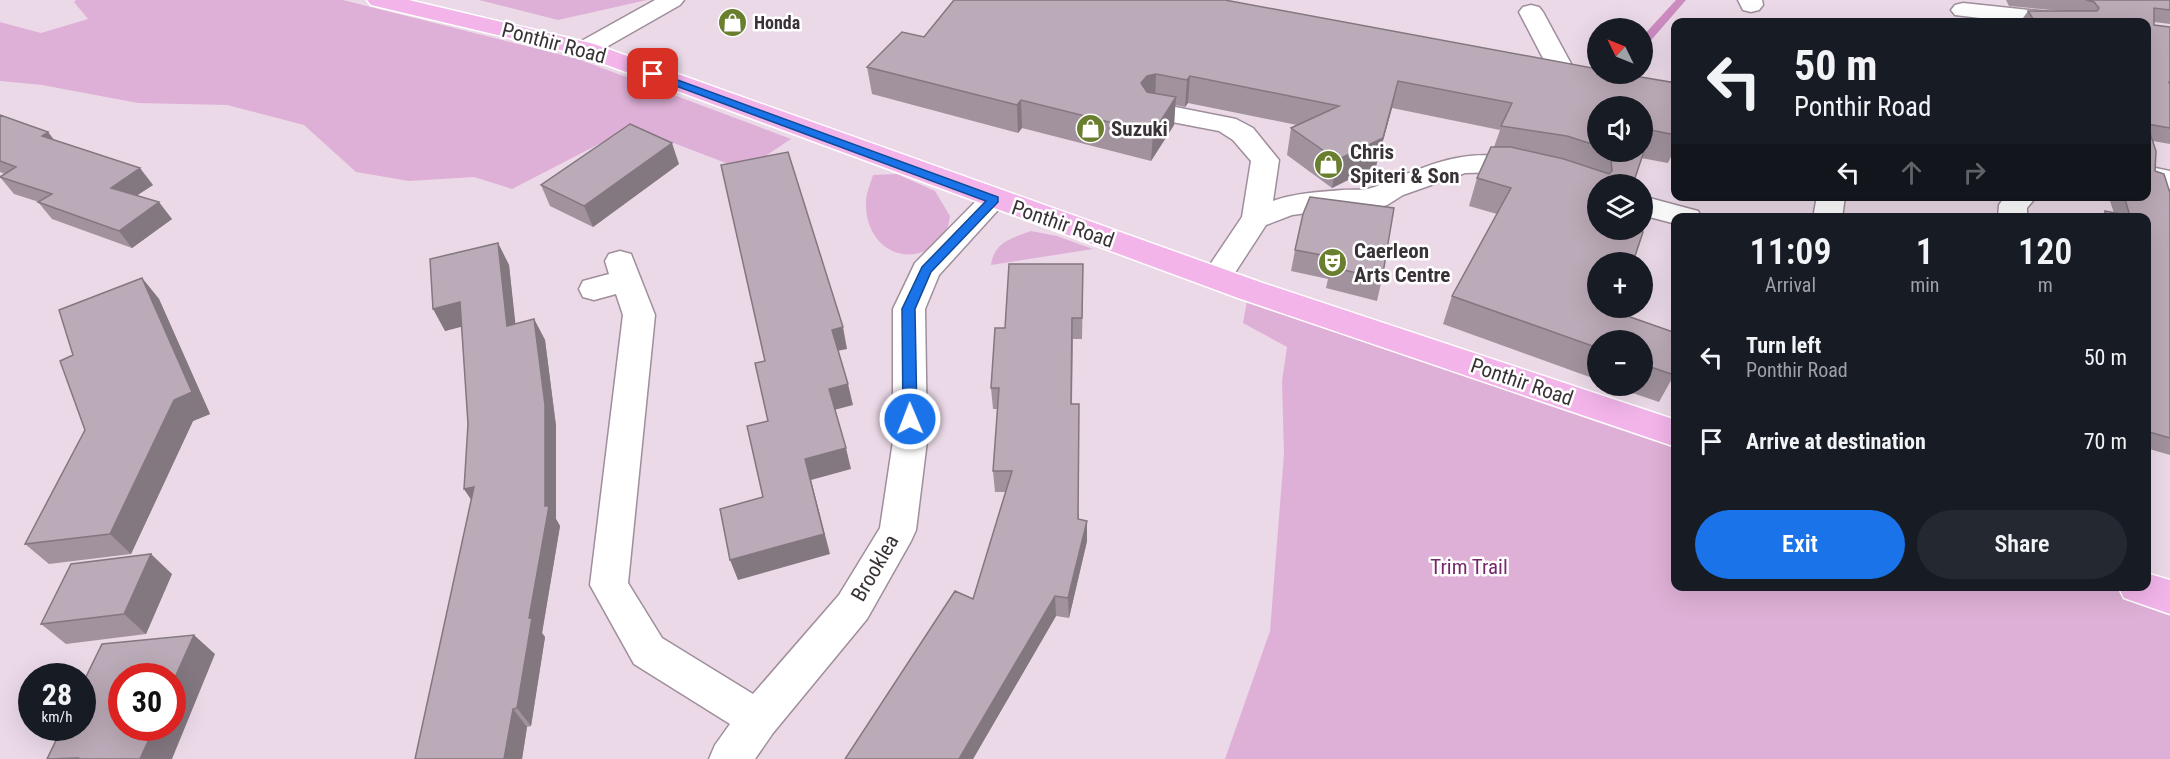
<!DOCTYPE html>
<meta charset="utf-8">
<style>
:root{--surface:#171b24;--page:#242831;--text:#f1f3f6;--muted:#9ea1a6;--accent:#1a73e8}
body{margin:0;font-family:"Roboto Condensed",sans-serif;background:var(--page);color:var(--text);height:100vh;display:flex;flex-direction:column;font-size:22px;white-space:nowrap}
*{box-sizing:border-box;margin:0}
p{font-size:20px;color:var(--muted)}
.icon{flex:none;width:33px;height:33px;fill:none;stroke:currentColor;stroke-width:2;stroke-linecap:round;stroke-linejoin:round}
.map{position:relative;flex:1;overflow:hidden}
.drawer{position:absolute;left:1671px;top:213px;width:480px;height:378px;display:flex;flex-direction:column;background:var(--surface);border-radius:12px;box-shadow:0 6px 24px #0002}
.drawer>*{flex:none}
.hud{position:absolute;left:1671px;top:18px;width:480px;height:183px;border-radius:12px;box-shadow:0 6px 24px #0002;background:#171b24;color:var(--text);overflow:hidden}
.needle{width:39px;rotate:313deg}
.buttons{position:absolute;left:1587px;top:18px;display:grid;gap:12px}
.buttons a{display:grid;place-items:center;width:66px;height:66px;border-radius:50%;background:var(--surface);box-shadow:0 6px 24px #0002;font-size:30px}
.speed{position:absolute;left:18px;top:663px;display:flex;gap:12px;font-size:30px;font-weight:700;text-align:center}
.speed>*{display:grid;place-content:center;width:78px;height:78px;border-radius:50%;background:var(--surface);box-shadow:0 6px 24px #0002;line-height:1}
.speed small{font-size:15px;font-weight:400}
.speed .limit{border:9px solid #d22;background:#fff;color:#111}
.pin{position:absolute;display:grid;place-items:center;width:51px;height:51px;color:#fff;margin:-26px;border-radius:12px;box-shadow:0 3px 9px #0006}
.me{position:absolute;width:66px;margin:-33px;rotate:359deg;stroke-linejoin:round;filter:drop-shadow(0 0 4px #0008)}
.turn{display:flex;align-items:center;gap:21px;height:126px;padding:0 24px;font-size:27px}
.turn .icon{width:78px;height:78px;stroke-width:2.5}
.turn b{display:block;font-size:42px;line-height:51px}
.lanes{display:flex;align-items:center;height:57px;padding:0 24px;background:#0003;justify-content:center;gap:30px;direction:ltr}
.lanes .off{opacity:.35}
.eta{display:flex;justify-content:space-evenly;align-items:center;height:102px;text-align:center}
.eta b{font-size:36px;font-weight:600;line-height:42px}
.button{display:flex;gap:12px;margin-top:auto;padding:12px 24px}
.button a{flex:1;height:69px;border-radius:36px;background:var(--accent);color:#fff;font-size:24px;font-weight:600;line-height:69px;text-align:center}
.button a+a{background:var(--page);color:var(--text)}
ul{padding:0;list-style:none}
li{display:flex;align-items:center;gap:18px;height:84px;padding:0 24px}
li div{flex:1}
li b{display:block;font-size:22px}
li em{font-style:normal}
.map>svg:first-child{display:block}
</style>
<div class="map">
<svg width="2170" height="759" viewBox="0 0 2170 759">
<rect width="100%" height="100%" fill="#ebd9e7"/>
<!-- green -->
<path fill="#dfb0d7" d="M 76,0 L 343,0 L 578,59 L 791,139 L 744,170 L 632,127 L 512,189 L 474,177 L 409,181 L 356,172 L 304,125 L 227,105 L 138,103 L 42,85 L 0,81 L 0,22 L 41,33 L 88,19 L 74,2 Z
M 479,0 L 647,0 L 558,20 Z
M 897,174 L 935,191 L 950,216 C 949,222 947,233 943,238 C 912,271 867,251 866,206 C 865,196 870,185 873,175 Z
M 1031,231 L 1057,236 L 1093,249 L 991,265 C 994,242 1012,238 1031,231 Z
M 1249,290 L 1675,434 L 1676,586 L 2137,586 L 2170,597 L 2170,759 L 1225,759 L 1270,631 L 1284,454 L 1282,381 L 1287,347 L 1243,323 Z"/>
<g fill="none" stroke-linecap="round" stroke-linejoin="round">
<!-- stream -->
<path fill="#cc8bc1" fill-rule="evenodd" d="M 1676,0 L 1686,0 L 1646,46 L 1642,47 L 1642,37 Z"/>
<defs>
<path id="minor" d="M 655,0 L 684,0 L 680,5 L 594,54 L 585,56 L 576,54 L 573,49 L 576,44 Z
M 1738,0 L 1762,0 L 1763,5 L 1759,10 L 1751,12 L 1743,10 Z
M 1963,3 L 2076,15 L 2085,17 L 2088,22 L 2013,22 L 1955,15 L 1951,10 L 1955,5 Z
M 1531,5 L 1539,7 L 1543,12 L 1576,73 L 1572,78 C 1557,82 1539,76 1524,72 L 1520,67 L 1524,62 L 1533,59 L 1545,62 L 1519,12 L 1523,7 Z
M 1155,103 L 1236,119 L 1253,128 L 1279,160 L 1273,201 C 1294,193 1320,192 1343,190 C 1360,189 1367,192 1383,183 C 1408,174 1435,161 1462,157 C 1501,150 1573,166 1609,184 L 1598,184 L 1598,199 L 1554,184 L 1502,172 L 1465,173 L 1403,195 L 1387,205 L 1377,208 L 1345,208 L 1292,215 L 1266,225 L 1227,285 L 1216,288 L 1205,285 L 1201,278 L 1242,217 L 1251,161 L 1233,140 L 1219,131 L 1146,117 L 1142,111 L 1146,105 Z
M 2146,166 L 2170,171 L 2170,189 L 2146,184 Z
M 994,190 L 1004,193 L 1008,199 L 939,275 L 925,309 L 927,441 L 916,530 L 911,541 L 867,619 L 773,733 L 755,759 L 709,759 L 715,745 L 730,724 L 634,664 L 590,585 L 623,315 L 616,294 L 594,300 L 583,297 L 579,289 L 583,281 L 609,274 L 605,261 L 609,254 L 620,251 L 631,254 L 655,315 L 628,583 L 662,638 L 753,694 L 839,595 L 880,528 L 893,441 L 893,309 L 915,263 L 984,193 Z
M 1642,196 L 1698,211 L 1702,218 L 1676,218 L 1676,224 L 1642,215 Z
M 1817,196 L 1845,196 L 1842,218 L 1813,218 Z
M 2005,196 L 2037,196 L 2027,208 L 2027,218 L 1998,218 L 1999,205 Z"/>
<path id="major" d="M 367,0 L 409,0 L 594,44 L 1260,282 L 1676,420 L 1676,447 L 1238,298 L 577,54 L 371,5 Z
M 2146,573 L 2170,580 L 2170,614 L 2124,598 L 2118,586 L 2146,586 Z"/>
</defs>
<!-- minor casing -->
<use href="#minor" stroke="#9f8e9b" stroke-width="3"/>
<!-- major casing -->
<use href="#major" stroke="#fff" stroke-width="3"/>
<!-- minor -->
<use href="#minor" fill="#fff" fill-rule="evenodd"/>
<!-- major -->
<use href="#major" fill="#f2b4e9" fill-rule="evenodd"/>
</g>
<!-- wall -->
<path fill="#a1929d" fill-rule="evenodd" d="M 954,0 L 1225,0 L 1598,69 L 1598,74 L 1623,74 L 1676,83 L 1676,146 L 1668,163 L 1641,158 L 1633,184 L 1598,184 L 1598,230 L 1636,230 L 1643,232 L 1633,262 L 1598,262 L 1598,308 L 1617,308 L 1616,312 L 1676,333 L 1676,371 L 1674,375 L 1659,402 L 1612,386 L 1642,386 L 1642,340 L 1598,340 L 1598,380 L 1443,324 L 1452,296 L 1497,214 L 1469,206 L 1477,178 L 1491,147 L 1494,147 L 1500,130 L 1392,108 L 1376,166 L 1332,188 L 1287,155 L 1291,128 L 1297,125 L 1188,103 L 1185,107 L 1175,105 L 1174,125 L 1151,161 L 1022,128 L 1018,133 L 872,94 L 867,67 L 902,32 L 924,37 ZM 1598,106 L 1642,106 L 1642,152 L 1598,152 Z
M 2006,0 L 2170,0 L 2170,24 L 2154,22 L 2154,25 L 2170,27 L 2170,144 L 2153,141 L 2155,171 L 2170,193 L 2170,455 L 2146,448 L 2146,218 L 2100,218 L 2105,211 L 2114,213 L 2109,198 L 2110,196 L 2146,196 L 2146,22 L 2020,22 L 2028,11 L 2062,11 L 2009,6 Z
M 0,115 L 48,132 L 53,139 L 153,185 L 137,195 L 172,219 L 132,248 L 52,219 L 38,202 L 39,202 L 14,194 L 0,177 L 5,174 L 0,172 Z
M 679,164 L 593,227 L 550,206 L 541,185 Z
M 1303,214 L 1382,279 L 1377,301 L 1326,288 L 1328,279 L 1291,271 L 1295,250 Z
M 498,243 L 509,265 L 515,324 L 534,319 L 545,340 L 556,426 L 556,519 L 560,526 L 542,633 L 545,637 L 531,726 L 527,727 L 522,759 L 415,759 L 472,500 L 464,489 L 468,424 L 462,326 L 445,331 Z
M 142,278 L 159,299 L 210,414 L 193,421 L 131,554 L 49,564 L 25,544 L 85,430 L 73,355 Z
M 1083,286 L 1082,339 L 1073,339 L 1072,404 L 1079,519 L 1087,521 L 1087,541 L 1069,618 L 1056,616 L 973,759 L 845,759 L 973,599 L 1006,492 L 995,492 L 993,471 L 998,409 L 993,409 L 991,388 L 1005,328 Z
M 172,574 L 146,634 L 66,644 L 41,624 Z"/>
<!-- shaded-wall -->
<path fill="#837780" d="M 1156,74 L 1155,101 L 1146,103 L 1141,83 L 1147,76 Z
M 1190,76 L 1188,103 L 1185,107 L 1187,80 Z
M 1398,81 L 1392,108 L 1376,166 L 1332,188 L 1337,160 Z
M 1176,97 L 1174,125 L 1151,161 L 1153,133 Z
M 1021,100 L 1022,128 L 1018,133 L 1017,105 Z
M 48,132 L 61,149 L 42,136 Z
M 672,143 L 679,164 L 593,227 L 584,206 Z
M 140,168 L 153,185 L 124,204 L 111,188 Z
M 159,202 L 172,219 L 132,248 L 119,231 Z
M 498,243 L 509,265 L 518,347 L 507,326 Z
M 142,278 L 159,299 L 210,414 L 193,421 L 131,554 L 110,534 Z
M 460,302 L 472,324 L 445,331 L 433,309 Z
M 534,319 L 545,340 L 556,426 L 556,519 L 560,526 L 542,633 L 545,637 L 531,726 L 517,708 L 529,618 Z
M 843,327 L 847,349 L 837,351 L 832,330 Z
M 848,384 L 853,405 L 834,410 L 829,389 Z
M 846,448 L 851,469 L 811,480 L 830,554 L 738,580 L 730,560 L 805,459 Z
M 474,487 L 478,510 L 464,489 Z
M 1087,521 L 1087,541 L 1069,618 L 1068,598 Z
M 151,554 L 172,574 L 146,634 L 124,614 Z
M 1055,596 L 1056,616 L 973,759 L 959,759 Z
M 194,635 L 215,654 L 172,759 L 140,759 L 154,728 L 172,728 L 172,684 Z
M 513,709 L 527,727 L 522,759 L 504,759 Z"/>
<!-- building -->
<path fill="#bbaab7" stroke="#837780" stroke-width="1.5" d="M 954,0 L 1225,0 L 1598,69 L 1598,74 L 1623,74 L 1676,83 L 1676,135 L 1651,130 L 1633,184 L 1598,184 L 1598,230 L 1636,230 L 1643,232 L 1633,262 L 1598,262 L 1598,308 L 1617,308 L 1616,312 L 1676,333 L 1676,371 L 1674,375 L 1642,364 L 1642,340 L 1598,340 L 1598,348 L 1452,296 L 1511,188 L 1477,178 L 1491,147 L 1511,147 L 1564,159 L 1609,174 L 1612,171 L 1611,159 L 1620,159 L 1621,154 L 1613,152 L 1642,152 L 1642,106 L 1598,106 L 1598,146 L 1567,136 L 1501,126 L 1512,103 L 1398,81 L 1383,138 L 1337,160 L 1291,128 L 1339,106 L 1190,76 L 1187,80 L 1156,74 L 1147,76 L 1141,83 L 1147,92 L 1176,97 L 1153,133 L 1021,100 L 1017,105 L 867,67 L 902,32 L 924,37 Z
M 2086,0 L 2170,0 L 2170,10 L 2154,8 L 2154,25 L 2170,27 L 2170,82 L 2169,82 L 2170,85 L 2170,128 L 2147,124 L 2156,151 L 2155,171 L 2164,174 L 2170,193 L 2170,438 L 2146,431 L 2146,218 L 2107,218 L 2105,211 L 2130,216 L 2124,196 L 2146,196 L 2146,22 L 2035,22 L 2028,11 L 2097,11 L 2099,8 L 2094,2 Z
M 0,115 L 48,132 L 42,136 L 140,168 L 111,188 L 159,202 L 119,231 L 38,202 L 52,194 L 0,177 L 16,167 L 0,161 Z
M 630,124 L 672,143 L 584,206 L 541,185 Z
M 788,152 L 843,327 L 832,330 L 848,384 L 829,389 L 846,448 L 805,459 L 824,534 L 730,560 L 720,509 L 763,497 L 747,426 L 768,421 L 755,363 L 765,361 L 721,165 Z
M 1310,197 L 1394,208 L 1382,279 L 1331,267 L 1332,257 L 1295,250 L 1303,214 Z
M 498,243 L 507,326 L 534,319 L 545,405 L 545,506 L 549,506 L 529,618 L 532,618 L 517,708 L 513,709 L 504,759 L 415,759 L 474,487 L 464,489 L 468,424 L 460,302 L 433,309 L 430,259 Z
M 1009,264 L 1083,264 L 1082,318 L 1072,318 L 1071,404 L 1079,404 L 1078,519 L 1087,521 L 1068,598 L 1055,596 L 959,759 L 845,759 L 955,591 L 973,599 L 1012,471 L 993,471 L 999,388 L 991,388 L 995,328 L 1005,328 Z
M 142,278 L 192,392 L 174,400 L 110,534 L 25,544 L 85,430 L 60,361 L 73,355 L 59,310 Z
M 151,554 L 124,614 L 41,624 L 71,564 Z
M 194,635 L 172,684 L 172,676 L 122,676 L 122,728 L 154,728 L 140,759 L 77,759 L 78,758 L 47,759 L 62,728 L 82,728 L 82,685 L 102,644 Z"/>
<!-- route -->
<path fill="#1a73e8" stroke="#114b97" stroke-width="1.5" d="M 653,71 L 998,197 L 998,202 L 931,272 L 915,309 L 917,419 L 915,423 L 910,424 L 903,419 L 902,309 L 922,267 L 986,201 L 649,76 L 649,72 Z"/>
<!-- icons -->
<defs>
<symbol id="shop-disc" viewBox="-11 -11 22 22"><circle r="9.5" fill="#697e2f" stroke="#fff"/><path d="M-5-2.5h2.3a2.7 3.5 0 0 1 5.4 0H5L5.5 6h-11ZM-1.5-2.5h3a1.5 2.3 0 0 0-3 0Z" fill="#fff"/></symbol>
<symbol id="theatre-disc" viewBox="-11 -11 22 22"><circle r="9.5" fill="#697e2f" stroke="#fff"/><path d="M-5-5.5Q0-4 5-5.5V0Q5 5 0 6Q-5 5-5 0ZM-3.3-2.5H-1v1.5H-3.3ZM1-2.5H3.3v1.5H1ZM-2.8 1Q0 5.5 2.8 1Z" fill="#fff"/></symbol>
</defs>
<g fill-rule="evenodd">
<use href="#shop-disc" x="716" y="6" width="33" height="33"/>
<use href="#shop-disc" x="1074" y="112" width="33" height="33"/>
<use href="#shop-disc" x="1312" y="148" width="33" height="33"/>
<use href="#theatre-disc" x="1316" y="246" width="33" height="33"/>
</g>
<g text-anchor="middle" stroke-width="5" stroke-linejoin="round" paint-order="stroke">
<!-- far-poi labels -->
<g font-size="18" font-weight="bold" fill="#393237" stroke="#fff" text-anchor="start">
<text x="754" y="29">Honda</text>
</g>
<!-- street labels -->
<g font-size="21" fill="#393237" stroke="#fff">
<text transform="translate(554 43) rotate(15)" y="7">Ponthir Road</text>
<text transform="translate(1063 224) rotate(19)" y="7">Ponthir Road</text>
<text transform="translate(1522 382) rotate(19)" y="7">Ponthir Road</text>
<text transform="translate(875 568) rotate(-60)" y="7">Brooklea</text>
</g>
<!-- poi labels -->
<g font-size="21" font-weight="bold" fill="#393237" stroke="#fff" text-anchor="start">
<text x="1111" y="136">Suzuki</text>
<text x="1350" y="159">Chris<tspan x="1350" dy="24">Spiteri &amp; Son</tspan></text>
<text x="1354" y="258">Caerleon<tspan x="1354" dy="24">Arts Centre</tspan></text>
</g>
<!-- park labels -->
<g font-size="21" fill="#74276b" stroke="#fff">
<text x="1469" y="574">Trim Trail</text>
</g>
</g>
</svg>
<div class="buttons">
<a><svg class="needle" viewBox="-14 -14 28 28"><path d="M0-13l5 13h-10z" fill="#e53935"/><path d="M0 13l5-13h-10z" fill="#9ea1a6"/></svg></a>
<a><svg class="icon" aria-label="sound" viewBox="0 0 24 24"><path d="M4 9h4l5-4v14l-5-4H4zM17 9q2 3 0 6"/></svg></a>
<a><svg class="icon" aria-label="layers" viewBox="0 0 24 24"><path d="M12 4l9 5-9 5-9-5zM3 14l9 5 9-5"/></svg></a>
<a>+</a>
<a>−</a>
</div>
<div class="speed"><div>28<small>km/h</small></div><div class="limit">30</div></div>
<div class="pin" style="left:653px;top:74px;background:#d93025"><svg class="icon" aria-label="arrive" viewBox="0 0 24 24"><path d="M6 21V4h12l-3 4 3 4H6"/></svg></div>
<svg class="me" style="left:910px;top:419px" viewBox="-20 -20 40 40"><circle r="17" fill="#1a73e8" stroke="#fff" stroke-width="3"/><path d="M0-11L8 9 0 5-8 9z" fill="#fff"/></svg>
<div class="hud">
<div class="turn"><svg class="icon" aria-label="left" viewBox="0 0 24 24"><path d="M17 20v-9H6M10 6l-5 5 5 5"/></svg><div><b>50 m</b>Ponthir Road</div></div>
<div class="lanes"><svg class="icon" aria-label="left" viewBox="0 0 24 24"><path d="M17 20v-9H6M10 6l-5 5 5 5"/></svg><svg class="icon off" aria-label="ahead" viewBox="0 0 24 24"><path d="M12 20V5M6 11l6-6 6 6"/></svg><svg class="icon off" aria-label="right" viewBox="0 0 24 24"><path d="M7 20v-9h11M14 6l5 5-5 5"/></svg></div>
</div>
<section class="drawer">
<div class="eta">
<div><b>11:09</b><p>Arrival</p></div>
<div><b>1</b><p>min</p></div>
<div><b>120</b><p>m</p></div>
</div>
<ul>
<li><svg class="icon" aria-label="left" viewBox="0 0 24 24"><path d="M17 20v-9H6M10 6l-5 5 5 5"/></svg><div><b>Turn left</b><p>Ponthir Road</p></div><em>50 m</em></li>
<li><svg class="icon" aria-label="arrive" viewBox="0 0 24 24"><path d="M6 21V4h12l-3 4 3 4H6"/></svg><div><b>Arrive at destination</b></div><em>70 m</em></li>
</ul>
<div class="button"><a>Exit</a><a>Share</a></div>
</section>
</div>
